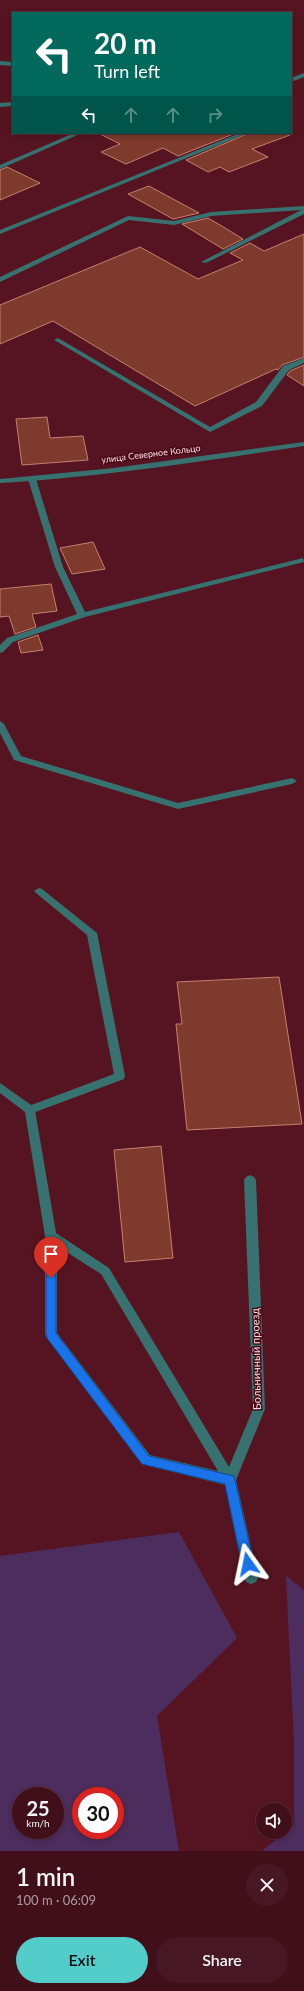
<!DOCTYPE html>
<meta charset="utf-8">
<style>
:root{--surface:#400f1a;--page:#471823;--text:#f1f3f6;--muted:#ae9ca2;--line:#592f39;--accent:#53cdca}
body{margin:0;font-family:Lato,sans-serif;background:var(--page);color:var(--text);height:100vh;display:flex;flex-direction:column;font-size:15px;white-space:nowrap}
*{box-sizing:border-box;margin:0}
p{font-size:13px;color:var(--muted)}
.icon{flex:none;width:22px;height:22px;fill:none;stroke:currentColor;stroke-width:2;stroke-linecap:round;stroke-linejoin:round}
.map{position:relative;height:1851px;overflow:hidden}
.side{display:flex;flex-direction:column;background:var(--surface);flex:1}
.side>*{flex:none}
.banner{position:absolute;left:12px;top:12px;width:280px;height:122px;border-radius:0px;box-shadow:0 2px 6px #0003,0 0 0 1px var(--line);background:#00695c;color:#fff;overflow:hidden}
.fabs{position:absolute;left:256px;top:1803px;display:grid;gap:8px}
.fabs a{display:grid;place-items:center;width:36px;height:36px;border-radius:50%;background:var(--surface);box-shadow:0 2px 6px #0003,0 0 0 1px var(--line);font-size:20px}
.speed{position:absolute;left:12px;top:1787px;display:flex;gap:8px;font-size:20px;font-weight:700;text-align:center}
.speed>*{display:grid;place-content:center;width:52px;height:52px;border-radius:50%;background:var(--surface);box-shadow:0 2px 6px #0003,0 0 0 1px var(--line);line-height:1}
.speed small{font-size:10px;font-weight:400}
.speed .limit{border:6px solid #d22;background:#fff;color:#111}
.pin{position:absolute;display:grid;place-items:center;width:34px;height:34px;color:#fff;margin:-41px -17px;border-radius:50% 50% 50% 0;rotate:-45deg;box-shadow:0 0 4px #0007}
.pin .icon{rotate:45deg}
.me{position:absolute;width:44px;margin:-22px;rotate:348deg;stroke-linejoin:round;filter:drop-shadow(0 0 3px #0008)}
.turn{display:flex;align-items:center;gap:14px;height:84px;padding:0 16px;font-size:18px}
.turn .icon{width:52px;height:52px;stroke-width:2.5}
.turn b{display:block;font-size:28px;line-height:34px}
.lanes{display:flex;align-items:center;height:38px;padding:0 16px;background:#0003;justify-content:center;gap:20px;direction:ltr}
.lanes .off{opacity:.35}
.round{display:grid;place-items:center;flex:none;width:42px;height:42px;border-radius:21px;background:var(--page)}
.summary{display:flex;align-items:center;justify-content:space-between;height:68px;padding:0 16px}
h1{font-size:24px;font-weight:600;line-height:30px}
.action{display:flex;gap:8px;margin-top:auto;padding:8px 16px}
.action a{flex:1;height:46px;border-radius:24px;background:var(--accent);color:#111;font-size:16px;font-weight:600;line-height:46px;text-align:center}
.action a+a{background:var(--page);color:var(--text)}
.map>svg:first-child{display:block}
</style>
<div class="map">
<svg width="304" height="1851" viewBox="0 0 304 1851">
<rect width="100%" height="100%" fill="#561422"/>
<!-- green -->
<path fill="#4d2c5e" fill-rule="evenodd" d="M 179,1532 L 237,1638 L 157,1716 L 179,1851 L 0,1851 L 0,1556 ZM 21,1796 L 55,1796 L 55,1830 L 21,1830 ZM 81,1796 L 115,1796 L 115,1830 L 81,1830 Z
M 286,1576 L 304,1590 L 304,1851 L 262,1851 L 294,1824 L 294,1744 Z"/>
<!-- building -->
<path fill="#7d3a2d" stroke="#c87f6e" d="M 98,133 L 236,133 L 178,156 L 163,148 L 126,164 L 101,152 L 120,144 Z
M 249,133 L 290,133 L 290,135 L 252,149 L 268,157 L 229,172 L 220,167 L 208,172 L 186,160 Z
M 7,167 L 40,183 L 0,200 L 0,170 Z
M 149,186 L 199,213 L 173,219 L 128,194 Z
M 208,218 L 220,225 L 243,239 L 223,249 L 182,224 Z
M 304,234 L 304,357 L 282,365 L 278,370 L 276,369 L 195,406 L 53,321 L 0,344 L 0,305 L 140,247 L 198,279 L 243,260 L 230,253 L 250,243 L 264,251 Z
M 304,365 L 304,386 L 287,375 L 290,371 Z
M 47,417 L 50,438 L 83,436 L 88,460 L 22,465 L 16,419 Z
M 93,542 L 105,569 L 72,574 L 60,548 Z
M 51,584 L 57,611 L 32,614 L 36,627 L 15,634 L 9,616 L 0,617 L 0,589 Z
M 38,635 L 43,650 L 21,653 L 18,642 Z
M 279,977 L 302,1124 L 187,1130 L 176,1024 L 182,1024 L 177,982 Z
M 161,1146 L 173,1258 L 125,1262 L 114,1150 Z"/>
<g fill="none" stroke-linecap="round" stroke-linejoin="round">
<!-- service -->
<path fill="#377170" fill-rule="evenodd" d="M 0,61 L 13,62 L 13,66 L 0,65 Z
M 304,73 L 304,77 L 291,82 L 291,78 Z
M 13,102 L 13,106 L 0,107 L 0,103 Z
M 74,133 L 82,133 L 0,169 L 0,165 Z
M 240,133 L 248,133 L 0,234 L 0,230 Z
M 304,206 L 304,214 L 206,263 L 201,262 L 301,210 L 211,216 L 174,225 L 129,220 L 0,282 L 0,277 L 128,216 L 174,221 L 211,212 Z
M 58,338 L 210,427 L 256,402 L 283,366 L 304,358 L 304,363 L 289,370 L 262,406 L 210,432 L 56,341 L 54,340 Z
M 29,477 L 32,477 L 36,479 L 63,567 L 85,612 L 303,558 L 304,562 L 85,617 L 13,642 L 3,652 L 0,653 L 0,645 L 7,638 L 77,614 L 55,567 L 28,479 Z
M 0,721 L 4,724 L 21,756 L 178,803 L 292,778 L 297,781 L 292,784 L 178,809 L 14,760 L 0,733 Z
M 39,888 L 42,889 L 97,933 L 125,1076 L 124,1079 L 30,1114 L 26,1113 L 25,1110 L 26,1107 L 114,1074 L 87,935 L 36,893 L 34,891 Z"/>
<!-- minor -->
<path fill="#377170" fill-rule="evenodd" d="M 304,442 L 304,446 C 203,461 102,477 0,483 L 0,479 L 114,468 Z
M 0,1083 L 34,1107 L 35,1110 L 56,1233 L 109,1268 L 229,1467 L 253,1409 L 244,1180 L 246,1177 L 250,1175 L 254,1177 L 256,1180 L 265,1409 L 236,1480 L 258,1578 L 256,1582 L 251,1584 L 246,1582 L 244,1578 L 225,1485 L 142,1464 L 47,1338 L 45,1334 L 45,1236 L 25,1112 L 0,1093 ZM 57,1246 L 101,1274 L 218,1471 L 150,1455 L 57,1333 Z"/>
</g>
<!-- route -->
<path fill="#1a73e8" stroke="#114b97" d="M 51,1273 L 55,1275 L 56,1278 L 56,1333 L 149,1456 L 234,1476 L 254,1564 L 252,1568 L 248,1570 L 244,1568 L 242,1564 L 225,1484 L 142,1464 L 47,1338 L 46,1334 L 46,1278 L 47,1275 Z"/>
<g text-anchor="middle" stroke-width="3" stroke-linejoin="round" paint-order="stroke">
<!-- far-street labels -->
<g font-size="9" fill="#fbe1e3" stroke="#4a0718">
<text transform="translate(151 454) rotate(-7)" y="3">улица Северное Кольцо</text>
</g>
<!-- street labels -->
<g font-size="11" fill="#fbe1e3" stroke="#4a0718">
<text transform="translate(256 1359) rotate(-91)" y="4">Больничный проезд</text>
</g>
</g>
</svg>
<div class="fabs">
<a><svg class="icon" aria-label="sound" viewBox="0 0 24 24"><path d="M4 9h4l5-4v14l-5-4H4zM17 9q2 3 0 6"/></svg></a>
</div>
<div class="speed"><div>25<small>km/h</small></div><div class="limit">30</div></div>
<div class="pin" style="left:51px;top:1278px;background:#d93025"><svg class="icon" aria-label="arrive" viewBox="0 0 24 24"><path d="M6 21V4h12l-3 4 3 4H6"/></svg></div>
<svg class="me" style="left:248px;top:1564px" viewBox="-20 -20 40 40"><path d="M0-17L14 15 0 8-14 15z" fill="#1a73e8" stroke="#fff" stroke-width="4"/></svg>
<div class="banner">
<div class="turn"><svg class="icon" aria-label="left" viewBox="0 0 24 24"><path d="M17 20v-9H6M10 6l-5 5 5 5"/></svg><div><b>20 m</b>Turn left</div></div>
<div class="lanes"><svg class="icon" aria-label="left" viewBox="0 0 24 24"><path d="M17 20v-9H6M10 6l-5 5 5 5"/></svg><svg class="icon off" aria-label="ahead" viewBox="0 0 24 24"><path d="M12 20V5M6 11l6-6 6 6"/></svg><svg class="icon off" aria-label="ahead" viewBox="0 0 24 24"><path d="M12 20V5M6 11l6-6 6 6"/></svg><svg class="icon off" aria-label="right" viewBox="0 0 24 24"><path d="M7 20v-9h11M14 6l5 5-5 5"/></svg></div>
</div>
</div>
<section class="side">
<div class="summary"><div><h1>1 min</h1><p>100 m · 06:09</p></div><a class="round"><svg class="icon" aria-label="close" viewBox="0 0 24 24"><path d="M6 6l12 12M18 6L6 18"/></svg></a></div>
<div class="action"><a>Exit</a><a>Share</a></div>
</section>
